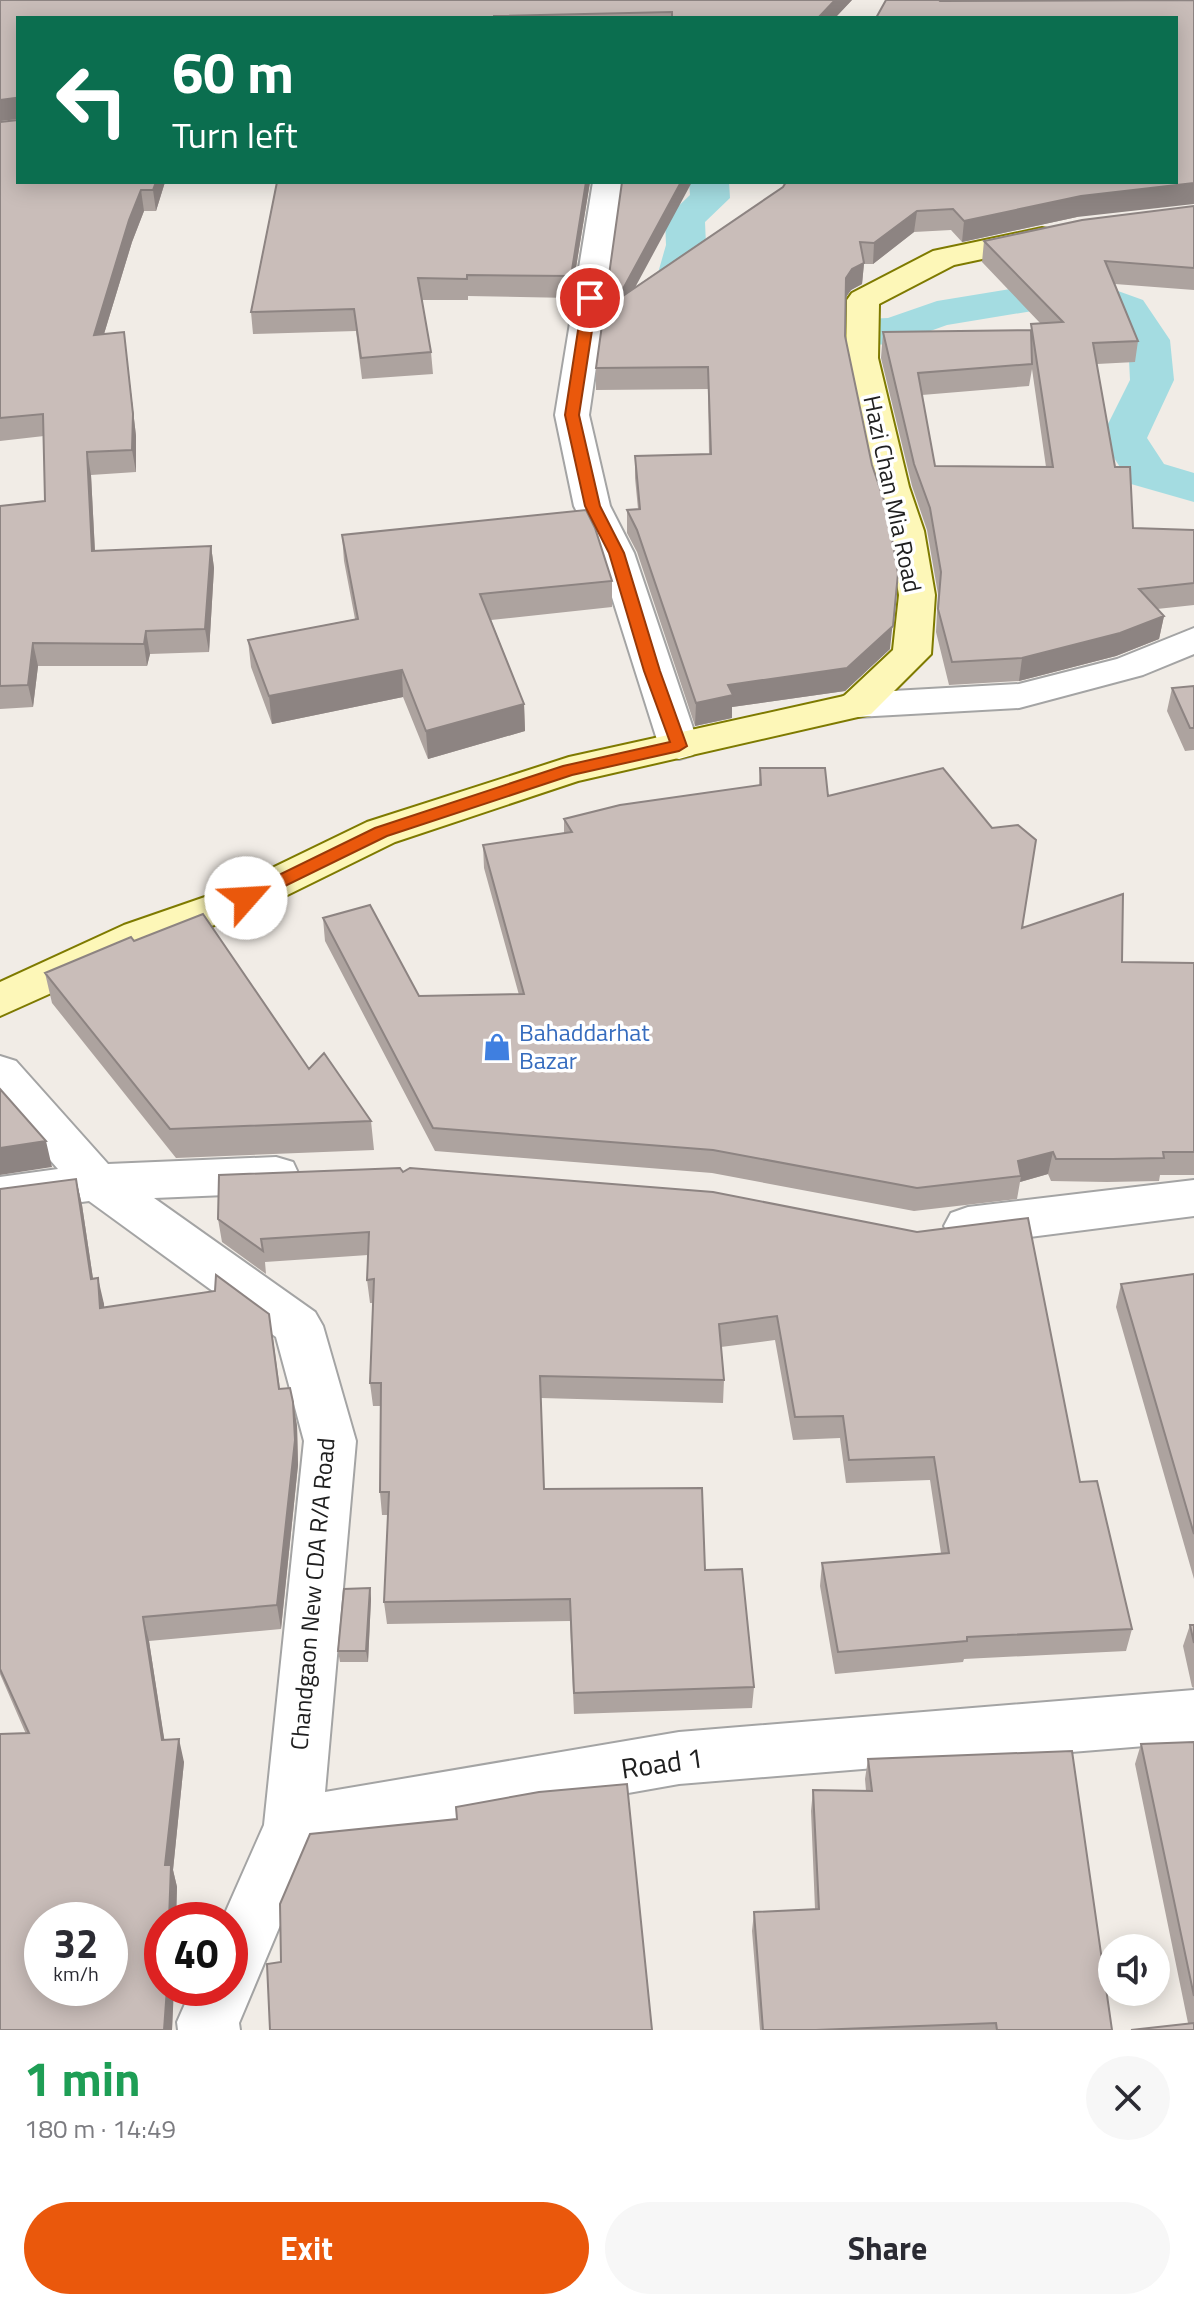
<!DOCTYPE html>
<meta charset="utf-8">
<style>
:root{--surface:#fff;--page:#f7f7f7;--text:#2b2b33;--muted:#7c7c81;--accent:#ea580c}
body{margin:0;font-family:"Titillium Web",sans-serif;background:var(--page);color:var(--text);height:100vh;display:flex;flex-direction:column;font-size:30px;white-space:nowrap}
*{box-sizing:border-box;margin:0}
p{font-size:26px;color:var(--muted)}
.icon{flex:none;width:44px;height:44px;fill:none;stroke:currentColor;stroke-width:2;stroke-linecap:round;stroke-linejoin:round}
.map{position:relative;height:2030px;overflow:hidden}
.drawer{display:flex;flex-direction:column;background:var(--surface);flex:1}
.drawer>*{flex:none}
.hud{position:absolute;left:16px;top:16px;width:1162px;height:168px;border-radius:0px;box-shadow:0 4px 20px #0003;background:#0b6e4f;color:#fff;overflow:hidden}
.controls{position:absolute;left:1098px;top:1934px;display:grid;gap:16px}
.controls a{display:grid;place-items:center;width:72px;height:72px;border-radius:50%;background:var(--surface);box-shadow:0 4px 20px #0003;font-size:40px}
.speed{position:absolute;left:24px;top:1902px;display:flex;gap:16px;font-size:40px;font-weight:700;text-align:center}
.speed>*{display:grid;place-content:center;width:104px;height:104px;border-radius:50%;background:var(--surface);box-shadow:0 4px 20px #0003;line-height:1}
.speed small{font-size:20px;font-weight:400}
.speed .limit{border:12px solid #d22;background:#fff;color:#111}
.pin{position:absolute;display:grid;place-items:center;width:68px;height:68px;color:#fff;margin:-34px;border:4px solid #fff;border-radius:50%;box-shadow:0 2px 8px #0007}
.me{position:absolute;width:88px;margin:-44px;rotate:64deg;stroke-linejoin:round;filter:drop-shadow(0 0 6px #0008)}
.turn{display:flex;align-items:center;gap:28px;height:168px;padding:0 24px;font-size:36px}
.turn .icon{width:104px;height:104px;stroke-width:2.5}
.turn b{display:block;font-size:56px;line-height:68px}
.round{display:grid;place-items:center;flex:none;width:84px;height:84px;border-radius:42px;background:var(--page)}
.headline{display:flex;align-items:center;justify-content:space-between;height:136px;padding:0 24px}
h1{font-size:48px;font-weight:700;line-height:60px;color:#1e9e55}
.action{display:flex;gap:16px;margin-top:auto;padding:16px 24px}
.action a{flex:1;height:92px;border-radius:48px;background:var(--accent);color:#fff;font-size:32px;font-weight:700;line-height:92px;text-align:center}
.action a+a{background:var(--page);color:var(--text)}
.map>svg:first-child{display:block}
</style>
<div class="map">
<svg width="1194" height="2030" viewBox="0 0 1194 2030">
<rect width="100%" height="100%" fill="#f1ece6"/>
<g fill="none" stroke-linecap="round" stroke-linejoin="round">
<!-- canal -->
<path fill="#a4dce1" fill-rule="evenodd" d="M 689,182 L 729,182 L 730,198 L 705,222 L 706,245 L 695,291 L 722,317 L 748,324 L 888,318 L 937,301 L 1078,278 L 1093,282 L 1143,300 L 1170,340 L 1174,380 L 1147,438 L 1164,464 L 1194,473 L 1194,502 L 1131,484 L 1101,438 L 1130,380 L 1128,340 L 1113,318 L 1075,304 L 947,325 L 894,344 L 747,350 L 692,335 L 652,294 L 666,245 L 665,219 L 690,195 Z"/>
<defs>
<path id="street" d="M 593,182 L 623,182 L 589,415 L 610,506 L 634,553 L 699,746 L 693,755 L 679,759 L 665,755 L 659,746 L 598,553 L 574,506 L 555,415 Z
M 1194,628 L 1194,654 L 1143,675 L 1019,708 L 857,717 L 843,714 L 838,705 L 843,696 L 857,693 L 1019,684 L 1117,659 Z
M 0,1056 L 16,1061 L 108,1164 L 276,1157 L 293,1162 L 299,1175 L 293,1188 L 276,1193 L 154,1198 L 315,1312 L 323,1326 L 356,1441 L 325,1792 L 679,1732 L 1194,1690 L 1194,1742 L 679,1784 L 312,1849 L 239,2023 L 240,2030 L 178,2030 L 177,2022 L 192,1988 L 230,1988 L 230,1920 L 222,1920 L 264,1825 L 304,1441 L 276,1337 L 89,1201 L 0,1213 L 0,1177 L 58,1169 L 0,1103 Z
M 1194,1180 L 1194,1216 L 968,1245 L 951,1239 L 944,1226 L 951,1213 L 968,1207 Z"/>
<path id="secondary" d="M 1042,228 L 1053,230 L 1057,237 L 1053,244 L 954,265 L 879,304 L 878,358 L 909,487 L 924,531 L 935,595 L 931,654 L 871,714 L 578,781 L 395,842 L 261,908 L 154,947 L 0,1016 L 0,982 L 124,925 L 231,888 L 367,822 L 569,757 L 844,696 L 893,650 L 899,595 L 888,531 L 873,487 L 846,358 L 847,300 L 852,293 L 933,251 Z"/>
</defs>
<!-- street casing -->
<use href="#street" stroke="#a4a4a4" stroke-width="4"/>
<!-- secondary casing -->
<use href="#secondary" stroke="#7e7a00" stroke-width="4"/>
<!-- street -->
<use href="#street" fill="#fff" fill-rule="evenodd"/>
<!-- secondary -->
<use href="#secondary" fill="#fdf7b8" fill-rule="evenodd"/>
</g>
<!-- wall -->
<path fill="#ada39f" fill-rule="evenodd" d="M 0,0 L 852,0 L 835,18 L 18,18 L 165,182 L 156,211 L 144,211 L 132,242 L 104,334 L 124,332 L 136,436 L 136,472 L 91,475 L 95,551 L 211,546 L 214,568 L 209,652 L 150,654 L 147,666 L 38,666 L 33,707 L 0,709 L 0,506 L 45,501 L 44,436 L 0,441 L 0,122 L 17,120 L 17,119 L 0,121 Z
M 590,182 L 571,298 L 468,296 L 468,300 L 422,300 L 431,352 L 433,374 L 362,379 L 356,331 L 253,334 L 251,312 Z
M 783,187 L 1077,217 L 962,242 L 951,230 L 914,232 L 873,264 L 864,264 L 862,284 L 851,290 L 845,298 L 845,336 L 890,649 L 845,691 L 732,707 L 732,718 L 695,726 L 637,552 L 627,533 L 627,510 L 638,509 L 635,478 L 635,456 L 709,454 L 708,389 L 596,390 L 596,368 L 635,287 Z
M 1194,206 L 1194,290 L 1115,284 L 1138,341 L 1135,362 L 1097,364 L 1115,467 L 1133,528 L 1194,530 L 1194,605 L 1157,609 L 1164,616 L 1159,639 L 1116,656 L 1019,681 L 949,685 L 936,632 L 938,594 L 927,530 L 912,486 L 881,358 L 883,332 L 1031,330 L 1031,324 L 1040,323 L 982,262 L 984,241 ZM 1032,369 L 1046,467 L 935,466 L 922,395 L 1029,386 Z
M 342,535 L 612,581 L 612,607 L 491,620 L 524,704 L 525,731 L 428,759 L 403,697 L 272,724 L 251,667 L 248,640 L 355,619 L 344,561 Z
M 1194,686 L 1194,750 L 1185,751 L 1167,711 L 1172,688 Z
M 760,768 L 828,796 L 1022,928 L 1122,962 L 1194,963 L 1194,1175 L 1160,1175 L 1159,1181 L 1107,1182 L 1051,1181 L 1048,1174 L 1020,1182 L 1017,1199 L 914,1211 L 712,1173 L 435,1151 L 325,941 L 323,918 L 419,996 L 519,995 L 484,868 L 483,845 L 564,834 L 564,819 L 759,785 Z
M 134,941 L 309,1069 L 371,1121 L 374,1150 L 176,1158 L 52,1003 L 45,973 Z
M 403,1172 L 713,1192 L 1080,1482 L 1132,1629 L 1126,1651 L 964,1659 L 963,1662 L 835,1674 L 820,1586 L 822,1563 L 941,1553 L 930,1480 L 846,1483 L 840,1438 L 793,1440 L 775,1340 L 721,1347 L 724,1380 L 723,1403 L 541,1398 L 544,1489 L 705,1570 L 754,1687 L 752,1708 L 574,1714 L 570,1621 L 387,1624 L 384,1602 L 388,1515 L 382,1515 L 380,1492 L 381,1406 L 373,1406 L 370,1383 L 373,1303 L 370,1303 L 367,1280 L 368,1255 L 265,1262 L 266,1274 L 222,1242 L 218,1219 Z
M 76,1179 L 82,1205 L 93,1279 L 104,1304 L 104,1307 L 273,1339 L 280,1389 L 293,1402 L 297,1426 L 298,1465 L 281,1629 L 149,1641 L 164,1739 L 184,1762 L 173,1870 L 177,1887 L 172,2030 L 0,2030 L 26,1734 L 0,1674 L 0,1189 Z
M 1194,1274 L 1194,1579 L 1116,1307 L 1121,1284 Z
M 370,1588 L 371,1599 L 368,1662 L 340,1662 L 338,1651 Z
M 1190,1625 L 1194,1625 L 1194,1688 L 1192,1687 L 1183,1646 Z
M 1194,1742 L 1194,2030 L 1188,2023 L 1135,1764 L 1141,1744 Z
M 868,1759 L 1112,2030 L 760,2030 L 752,1931 L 754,1912 L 815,1909 L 811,1811 L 813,1790 L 866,1791 L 865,1779 Z"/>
<!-- shaded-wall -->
<path fill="#8d8482" d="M 835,0 L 852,0 L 835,18 L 818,18 Z
M 16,98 L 18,119 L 0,121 L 0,100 Z
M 156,182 L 165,182 L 156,211 L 153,190 Z
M 586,182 L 590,182 L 571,298 L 571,276 Z
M 681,182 L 692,182 L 617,321 L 617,300 Z
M 1194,183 L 1194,204 L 1077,217 L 962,242 L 964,221 L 1081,196 Z
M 141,190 L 144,211 L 132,242 L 97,357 L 94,335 L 129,220 Z
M 917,211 L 914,232 L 873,264 L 874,243 Z
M 864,263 L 862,284 L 851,290 L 844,300 L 846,278 L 852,269 Z
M 124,332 L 136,436 L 136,472 L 132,450 Z
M 87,452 L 91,475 L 96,573 L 92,551 Z
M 211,546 L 214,568 L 209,652 L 205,629 Z
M 898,573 L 890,649 L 845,691 L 732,707 L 732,718 L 695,726 L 696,703 L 728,685 Z
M 1164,616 L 1159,639 L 1116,656 L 1019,681 L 1022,658 Z
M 146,631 L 150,654 L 147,666 L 144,644 Z
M 33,643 L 38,666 L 33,707 L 28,685 Z
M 402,670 L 403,697 L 272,724 L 269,696 Z
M 524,704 L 525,731 L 428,759 L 426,731 Z
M 46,1141 L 52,1167 L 0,1175 L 0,1148 Z
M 1053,1152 L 1048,1174 L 1020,1182 L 1021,1176 L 1018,1161 Z
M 76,1179 L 82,1205 L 97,1305 L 91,1279 Z
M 98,1278 L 104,1304 L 106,1333 L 100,1308 Z
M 293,1402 L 297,1426 L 298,1465 L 281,1629 L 277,1605 Z
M 370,1588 L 371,1599 L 368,1662 L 366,1651 Z
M 143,1617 L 149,1641 L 168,1763 L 162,1740 Z
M 179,1739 L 184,1762 L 173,1870 L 177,1887 L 176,1920 L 169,1920 L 165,1865 Z
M 167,1988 L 174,1988 L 172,2030 L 164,2030 Z"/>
<!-- building -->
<path fill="#c9bdb9" stroke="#8d8482" stroke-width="2" fill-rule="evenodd" d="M 0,0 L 835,0 L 818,18 L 672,18 L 672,12 L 494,16 L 494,18 L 18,18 L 18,182 L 156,182 L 153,190 L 141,190 L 129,220 L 94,335 L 124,332 L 133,414 L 132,450 L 87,452 L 92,551 L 211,546 L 205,629 L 146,631 L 144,644 L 33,643 L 28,685 L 0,686 L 0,506 L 45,501 L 43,414 L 0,418 L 0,122 L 17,120 L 16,98 L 0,100 Z
M 886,0 L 939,0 L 940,1 L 1194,0 L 1194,183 L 1081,196 L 964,221 L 953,209 L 917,211 L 874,243 L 860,242 L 864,263 L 852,269 L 846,278 L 845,336 L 872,465 L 887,509 L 898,573 L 893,626 L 847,668 L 728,685 L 733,695 L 696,703 L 637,530 L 627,510 L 640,509 L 635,456 L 711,454 L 708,367 L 596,368 L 622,182 L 681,182 L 617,300 L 783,187 L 786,182 L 1176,182 L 1176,18 L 876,18 Z
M 277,182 L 586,182 L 571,276 L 467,275 L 467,279 L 418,278 L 431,352 L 361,358 L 354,309 L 251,312 Z
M 1194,206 L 1194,268 L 1105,261 L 1138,341 L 1093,343 L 1115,467 L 1130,467 L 1133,528 L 1194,530 L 1194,583 L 1139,589 L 1164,616 L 1120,633 L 1022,658 L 952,662 L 938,609 L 941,572 L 930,508 L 914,464 L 883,332 L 1031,330 L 1032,364 L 918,373 L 935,466 L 1053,467 L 1031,324 L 1063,322 L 984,241 L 1082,220 Z
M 586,510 L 595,528 L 612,581 L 480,594 L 524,704 L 426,731 L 402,670 L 269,696 L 248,640 L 358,619 L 342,535 Z
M 1194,686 L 1194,728 L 1190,728 L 1172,688 Z
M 760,768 L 825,768 L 828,796 L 943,768 L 992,828 L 1018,825 L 1036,840 L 1022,928 L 1123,894 L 1122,962 L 1194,963 L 1194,1152 L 1163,1152 L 1164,1158 L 1113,1159 L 1056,1159 L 1053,1152 L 1018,1161 L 1021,1176 L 917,1188 L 713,1150 L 433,1128 L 323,918 L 370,905 L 419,996 L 524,994 L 483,845 L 572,832 L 564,819 L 620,805 L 761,785 Z
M 203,914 L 309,1069 L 324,1053 L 371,1121 L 170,1129 L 45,973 L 131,937 L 134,941 Z
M 0,1089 L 46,1141 L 0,1148 Z
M 400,1168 L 403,1172 L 410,1168 L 713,1192 L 917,1232 L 1028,1218 L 1080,1482 L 1097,1481 L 1132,1629 L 967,1637 L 967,1641 L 838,1652 L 822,1563 L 949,1553 L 934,1457 L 849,1460 L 843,1416 L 795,1417 L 777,1316 L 719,1324 L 724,1380 L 540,1376 L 544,1489 L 702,1488 L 705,1570 L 742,1569 L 754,1687 L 574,1693 L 570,1599 L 384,1602 L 389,1492 L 380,1492 L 381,1383 L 370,1383 L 374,1279 L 367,1280 L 369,1232 L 261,1239 L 263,1251 L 218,1219 L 219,1175 Z
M 76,1179 L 91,1279 L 98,1278 L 100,1308 L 215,1291 L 216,1275 L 269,1314 L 279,1389 L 290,1388 L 293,1402 L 295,1440 L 277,1605 L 143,1617 L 162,1740 L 179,1739 L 165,1865 L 171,1865 L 169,1920 L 162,1920 L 162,1988 L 167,1988 L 164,2030 L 0,2030 L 0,1734 L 29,1733 L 0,1669 L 0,1189 ZM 42,1920 L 110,1920 L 110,1988 L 42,1988 Z
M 1194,1274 L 1194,1534 L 1121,1284 Z
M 370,1588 L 366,1651 L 338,1651 L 344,1589 Z
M 1190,1625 L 1194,1625 L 1194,1643 Z
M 1194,1742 L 1194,1996 L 1141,1744 Z
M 1072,1751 L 1112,2030 L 997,2030 L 996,2023 L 816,2030 L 763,2030 L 754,1912 L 819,1909 L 813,1790 L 872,1791 L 868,1759 Z
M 627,1784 L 652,2030 L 270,2030 L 267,1964 L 281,1962 L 280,1904 L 310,1834 L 457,1819 L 456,1807 L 539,1792 Z
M 1194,2023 L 1194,2030 L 1131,2030 Z"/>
<!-- route -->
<path fill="#ea580c" stroke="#983908" stroke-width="2" d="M 590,294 L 597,298 L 579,415 L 600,506 L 624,553 L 660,671 L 687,746 L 679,751 L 572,775 L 387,836 L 252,902 L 240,902 L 237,898 L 240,894 L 375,828 L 563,766 L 670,742 L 644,671 L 609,553 L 585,506 L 565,415 L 583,298 Z"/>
<!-- icons -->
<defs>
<symbol id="shop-bare" viewBox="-9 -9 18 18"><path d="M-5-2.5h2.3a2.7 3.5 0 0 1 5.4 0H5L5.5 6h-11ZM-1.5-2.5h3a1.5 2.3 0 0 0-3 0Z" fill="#3f7fe0" stroke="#fff" stroke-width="2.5" paint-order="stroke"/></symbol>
</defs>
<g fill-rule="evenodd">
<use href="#shop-bare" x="477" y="1027" width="40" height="40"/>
</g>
<g text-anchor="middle" stroke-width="7" stroke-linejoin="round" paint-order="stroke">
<!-- street labels -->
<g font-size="24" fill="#202020" stroke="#fff">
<text transform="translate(892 494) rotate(78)" y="8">Hazi Chan Mia Road</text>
<text transform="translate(313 1594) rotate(-85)" y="8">Chandgaon New CDA R/A Road</text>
</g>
<!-- shop labels -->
<g font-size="24" fill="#366cbe" stroke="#fff" text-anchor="start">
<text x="519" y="1041">Bahaddarhat<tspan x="519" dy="28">Bazar</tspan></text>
</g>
<!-- near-street labels -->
<g font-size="28" fill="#202020" stroke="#fff">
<text transform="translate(662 1763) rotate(-8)" y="10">Road 1</text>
</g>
</g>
</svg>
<div class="controls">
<a><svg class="icon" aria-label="sound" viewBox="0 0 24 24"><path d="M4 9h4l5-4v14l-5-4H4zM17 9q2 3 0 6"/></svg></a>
</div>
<div class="speed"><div>32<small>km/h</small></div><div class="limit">40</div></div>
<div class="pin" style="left:590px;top:298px;background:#d93025"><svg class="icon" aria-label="arrive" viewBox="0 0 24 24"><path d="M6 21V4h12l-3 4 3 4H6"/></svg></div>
<svg class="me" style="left:246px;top:898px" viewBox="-20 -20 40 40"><circle r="19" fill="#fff"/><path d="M0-13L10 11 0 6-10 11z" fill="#ea580c"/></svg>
<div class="hud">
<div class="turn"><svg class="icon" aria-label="left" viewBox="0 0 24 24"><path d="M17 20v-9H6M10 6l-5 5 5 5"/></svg><div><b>60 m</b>Turn left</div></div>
</div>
</div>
<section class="drawer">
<div class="headline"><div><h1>1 min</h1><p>180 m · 14:49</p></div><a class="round"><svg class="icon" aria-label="close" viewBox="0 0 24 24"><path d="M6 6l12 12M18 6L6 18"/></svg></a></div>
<div class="action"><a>Exit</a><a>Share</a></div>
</section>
